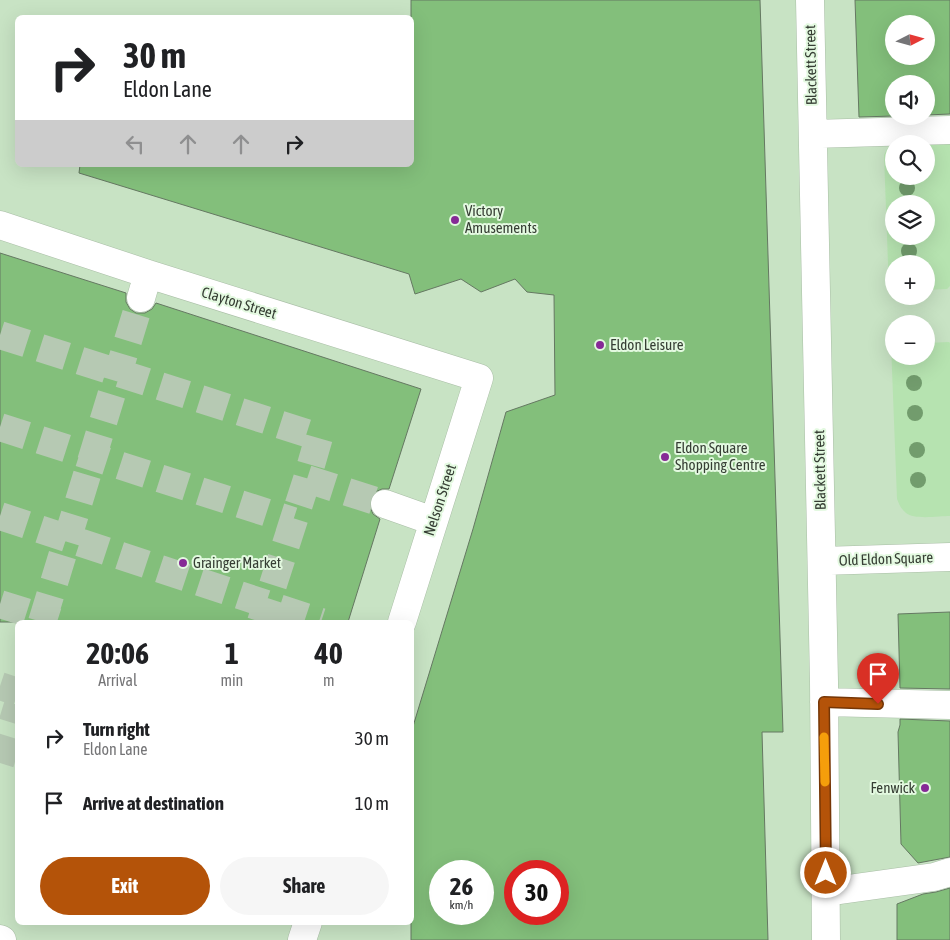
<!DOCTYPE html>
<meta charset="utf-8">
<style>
:root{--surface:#fff;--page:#f6f6f6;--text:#202124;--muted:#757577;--accent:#b45309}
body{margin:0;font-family:"Asap Condensed",sans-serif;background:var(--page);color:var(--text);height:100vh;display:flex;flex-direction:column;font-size:19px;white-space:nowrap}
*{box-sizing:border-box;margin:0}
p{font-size:16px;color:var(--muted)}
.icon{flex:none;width:28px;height:28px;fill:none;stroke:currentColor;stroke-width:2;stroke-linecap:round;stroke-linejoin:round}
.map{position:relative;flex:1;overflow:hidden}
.details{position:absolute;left:15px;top:620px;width:399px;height:305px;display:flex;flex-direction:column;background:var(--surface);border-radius:8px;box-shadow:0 5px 20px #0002}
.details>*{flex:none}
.top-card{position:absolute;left:15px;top:15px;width:399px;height:152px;border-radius:8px;box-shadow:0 5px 20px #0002;background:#fff;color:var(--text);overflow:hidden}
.needle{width:32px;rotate:84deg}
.tools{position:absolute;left:885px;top:15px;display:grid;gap:10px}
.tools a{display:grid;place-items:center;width:50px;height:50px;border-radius:50%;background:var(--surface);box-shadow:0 5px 20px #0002;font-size:25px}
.speed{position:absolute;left:429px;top:860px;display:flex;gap:10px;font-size:25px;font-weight:700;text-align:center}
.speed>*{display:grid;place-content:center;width:65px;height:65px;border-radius:50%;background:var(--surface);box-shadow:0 5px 20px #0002;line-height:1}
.speed small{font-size:12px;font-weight:400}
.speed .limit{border:8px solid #d22;background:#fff;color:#111}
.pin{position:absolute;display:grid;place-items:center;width:42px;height:42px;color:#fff;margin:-51px -21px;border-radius:50% 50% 50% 0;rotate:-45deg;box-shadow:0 0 5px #0007}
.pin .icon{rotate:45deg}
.me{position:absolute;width:55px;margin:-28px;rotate:0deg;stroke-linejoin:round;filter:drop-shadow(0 0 4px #0008)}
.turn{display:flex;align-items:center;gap:18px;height:105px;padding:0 25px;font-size:22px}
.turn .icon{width:65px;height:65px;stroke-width:2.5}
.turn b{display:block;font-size:35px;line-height:42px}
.lanes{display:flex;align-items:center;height:48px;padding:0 25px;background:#0003;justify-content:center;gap:25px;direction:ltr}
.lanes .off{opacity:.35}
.eta{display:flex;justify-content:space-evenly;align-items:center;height:85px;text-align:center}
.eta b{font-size:30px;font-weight:700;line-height:35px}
.cta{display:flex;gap:10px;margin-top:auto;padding:10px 25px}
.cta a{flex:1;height:58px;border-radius:30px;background:var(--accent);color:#fff;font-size:20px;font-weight:700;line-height:58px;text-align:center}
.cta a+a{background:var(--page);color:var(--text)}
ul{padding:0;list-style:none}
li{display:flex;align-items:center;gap:15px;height:65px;padding:0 25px}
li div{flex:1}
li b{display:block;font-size:19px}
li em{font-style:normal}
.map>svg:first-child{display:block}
</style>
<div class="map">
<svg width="950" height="940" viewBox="0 0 950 940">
<rect width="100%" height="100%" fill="#d6ecd3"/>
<!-- built -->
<path fill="#c8e3c4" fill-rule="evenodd" d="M 0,0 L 950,0 L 950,940 L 0,940 ZM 18,18 L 411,18 L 411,165 L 18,165 ZM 894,24 L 926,24 L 926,56 L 894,56 ZM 894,84 L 926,84 L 926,116 L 894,116 ZM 894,144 L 926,144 L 926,176 L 894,176 ZM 894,204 L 926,204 L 926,236 L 894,236 ZM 894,264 L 926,264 L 926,296 L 894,296 ZM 894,324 L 926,324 L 926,356 L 894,356 ZM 18,622 L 411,622 L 411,922 L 18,922 ZM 440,871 L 482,871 L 482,914 L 440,914 ZM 515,871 L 558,871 L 558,914 L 515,914 Z"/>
<!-- green -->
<path fill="#b6e3b0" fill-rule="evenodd" d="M 950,138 L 950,286 L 947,289 L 926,290 L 926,264 L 894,264 L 894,291 L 889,291 L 884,155 L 887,149 L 892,143 ZM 894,144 L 926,144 L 926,176 L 894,176 ZM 894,204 L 926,204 L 926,236 L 894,236 Z
M 949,342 L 950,343 L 950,516 C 939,516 914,520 906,513 C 901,509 899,504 897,499 L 891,344 L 894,344 L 894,356 L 926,356 L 926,343 Z"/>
<!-- building -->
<path fill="#83bf7b" stroke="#657862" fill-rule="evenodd" d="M 411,0 L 760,0 L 783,732 L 762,732 L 768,940 L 411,940 L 411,733 L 473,529 L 506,412 L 555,395 L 554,295 L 527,292 L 515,279 L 481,292 L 461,279 L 415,294 L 409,274 L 79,173 L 80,165 L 411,165 ZM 440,871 L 482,871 L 482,914 L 440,914 ZM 515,871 L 558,871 L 558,914 L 515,914 Z
M 855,0 L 950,0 L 950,114 L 926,115 L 926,84 L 894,84 L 894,116 L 859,117 ZM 894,24 L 926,24 L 926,56 L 894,56 Z
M 0,253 L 126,293 L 126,302 L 130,309 L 136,313 L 145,313 L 152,309 L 156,303 L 421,389 L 389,489 L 382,489 L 375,492 L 370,499 L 370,507 L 373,514 L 380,519 L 348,622 L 0,622 Z
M 950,612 L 950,689 L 900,688 L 898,614 Z
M 900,719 L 950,721 L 950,857 L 918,863 L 901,844 L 898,732 L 900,725 Z
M 950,888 L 950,940 L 897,940 L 897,904 L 923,894 L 936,892 Z"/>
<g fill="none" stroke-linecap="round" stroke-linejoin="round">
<!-- minor-tunnel -->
<path stroke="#b6c9b3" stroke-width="28" stroke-dasharray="28 14" stroke-linecap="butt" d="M 0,335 L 319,437 L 307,479 L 261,622
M 0,427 L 293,521
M 307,479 L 385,504
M 0,516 L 321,622
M 0,604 L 57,622
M 42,622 L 141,298
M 0,686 L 18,692
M 0,763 L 18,705"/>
<defs>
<path id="minor" d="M 810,0 L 824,682 L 826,940
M 813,134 L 950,130
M 0,225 L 148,274 L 479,378 L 402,622
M 141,298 L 148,274
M 385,504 L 433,521
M 822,561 L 950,557
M 824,702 L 950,705
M 826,892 L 934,877 L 950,872
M 0,939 L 2,940
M 302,940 L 308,922"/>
</defs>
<!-- minor casing -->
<use href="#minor" stroke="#a9bea6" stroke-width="29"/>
<!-- minor -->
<use href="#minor" stroke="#fff" stroke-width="28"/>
</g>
<!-- trees -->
<g fill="#729c6d">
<circle cx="907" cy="188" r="8"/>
<circle cx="909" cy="251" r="8"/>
<circle cx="914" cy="383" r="8"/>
<circle cx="915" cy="413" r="8"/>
<circle cx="917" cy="450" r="8"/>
<circle cx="918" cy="480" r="8"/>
</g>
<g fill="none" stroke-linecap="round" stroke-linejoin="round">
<defs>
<path id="route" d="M 826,873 L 824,702 L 878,704"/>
</defs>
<!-- route casing -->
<use href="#route" stroke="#753606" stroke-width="12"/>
<!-- route -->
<use href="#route" stroke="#b45309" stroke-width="9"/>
<!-- slow -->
<path stroke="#f59e0b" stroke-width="9" d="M 824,737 L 825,782"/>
</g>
<!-- markers -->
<g fill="#862a96" stroke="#e3f9e0" stroke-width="2">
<circle cx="455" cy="220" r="5"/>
<circle cx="600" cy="345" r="5"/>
<circle cx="665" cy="457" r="5"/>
<circle cx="183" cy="563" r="5"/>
<circle cx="925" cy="788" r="5"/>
</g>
<g text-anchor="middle" stroke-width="4" stroke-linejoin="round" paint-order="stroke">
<!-- street labels -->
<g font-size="15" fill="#363e34" stroke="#e3f9e0">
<text transform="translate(811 65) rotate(-91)" y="5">Blackett Street</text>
<text transform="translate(239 303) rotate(17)" y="5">Clayton Street</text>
<text transform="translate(820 470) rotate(-91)" y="5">Blackett Street</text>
<text transform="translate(440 500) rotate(-72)" y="5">Nelson Street</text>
<text transform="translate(886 559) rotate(-2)" y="5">Old Eldon Square</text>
</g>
<!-- poi labels -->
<g font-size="15" fill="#363e34" stroke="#e3f9e0" text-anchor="start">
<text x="465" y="216">Victory<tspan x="465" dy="17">Amusements</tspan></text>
<text x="610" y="350">Eldon Leisure</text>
<text x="675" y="453">Eldon Square<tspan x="675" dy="17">Shopping Centre</tspan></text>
<text x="193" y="568">Grainger Market</text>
<text x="915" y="793" text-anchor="end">Fenwick</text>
</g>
</g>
</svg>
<div class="tools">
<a><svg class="needle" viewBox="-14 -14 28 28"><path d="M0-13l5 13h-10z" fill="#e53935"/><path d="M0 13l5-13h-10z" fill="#757577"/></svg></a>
<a><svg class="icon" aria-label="sound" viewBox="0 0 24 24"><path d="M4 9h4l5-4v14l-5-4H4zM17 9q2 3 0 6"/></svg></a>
<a><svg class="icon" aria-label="search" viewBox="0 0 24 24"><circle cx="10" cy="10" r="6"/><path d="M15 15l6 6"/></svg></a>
<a><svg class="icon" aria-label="layers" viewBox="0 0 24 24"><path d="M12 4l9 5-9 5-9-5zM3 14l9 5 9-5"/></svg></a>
<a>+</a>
<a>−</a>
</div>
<div class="speed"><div>26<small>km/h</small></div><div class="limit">30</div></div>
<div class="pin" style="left:878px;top:704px;background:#d93025"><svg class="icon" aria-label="arrive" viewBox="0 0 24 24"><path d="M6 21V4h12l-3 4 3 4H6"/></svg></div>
<svg class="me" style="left:826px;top:873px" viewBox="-20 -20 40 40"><circle r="17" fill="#b45309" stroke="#fff" stroke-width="3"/><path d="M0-11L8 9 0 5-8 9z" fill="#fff"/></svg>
<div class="top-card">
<div class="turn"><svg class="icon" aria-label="right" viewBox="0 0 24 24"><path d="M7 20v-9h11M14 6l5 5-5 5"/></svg><div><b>30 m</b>Eldon Lane</div></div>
<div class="lanes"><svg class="icon off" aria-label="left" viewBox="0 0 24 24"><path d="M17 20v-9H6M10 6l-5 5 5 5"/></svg><svg class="icon off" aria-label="ahead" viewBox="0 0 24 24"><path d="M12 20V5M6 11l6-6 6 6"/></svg><svg class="icon off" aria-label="ahead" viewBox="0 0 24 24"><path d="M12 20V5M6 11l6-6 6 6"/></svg><svg class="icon" aria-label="right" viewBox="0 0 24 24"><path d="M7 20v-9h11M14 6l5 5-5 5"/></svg></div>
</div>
<section class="details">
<div class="eta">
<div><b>20:06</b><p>Arrival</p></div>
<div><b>1</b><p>min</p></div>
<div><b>40</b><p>m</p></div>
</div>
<ul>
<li><svg class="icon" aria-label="right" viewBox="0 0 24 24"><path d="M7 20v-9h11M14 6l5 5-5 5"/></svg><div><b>Turn right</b><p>Eldon Lane</p></div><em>30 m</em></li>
<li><svg class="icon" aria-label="arrive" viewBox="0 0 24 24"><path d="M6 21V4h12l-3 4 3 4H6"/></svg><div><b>Arrive at destination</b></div><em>10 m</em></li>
</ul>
<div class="cta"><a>Exit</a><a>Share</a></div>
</section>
</div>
